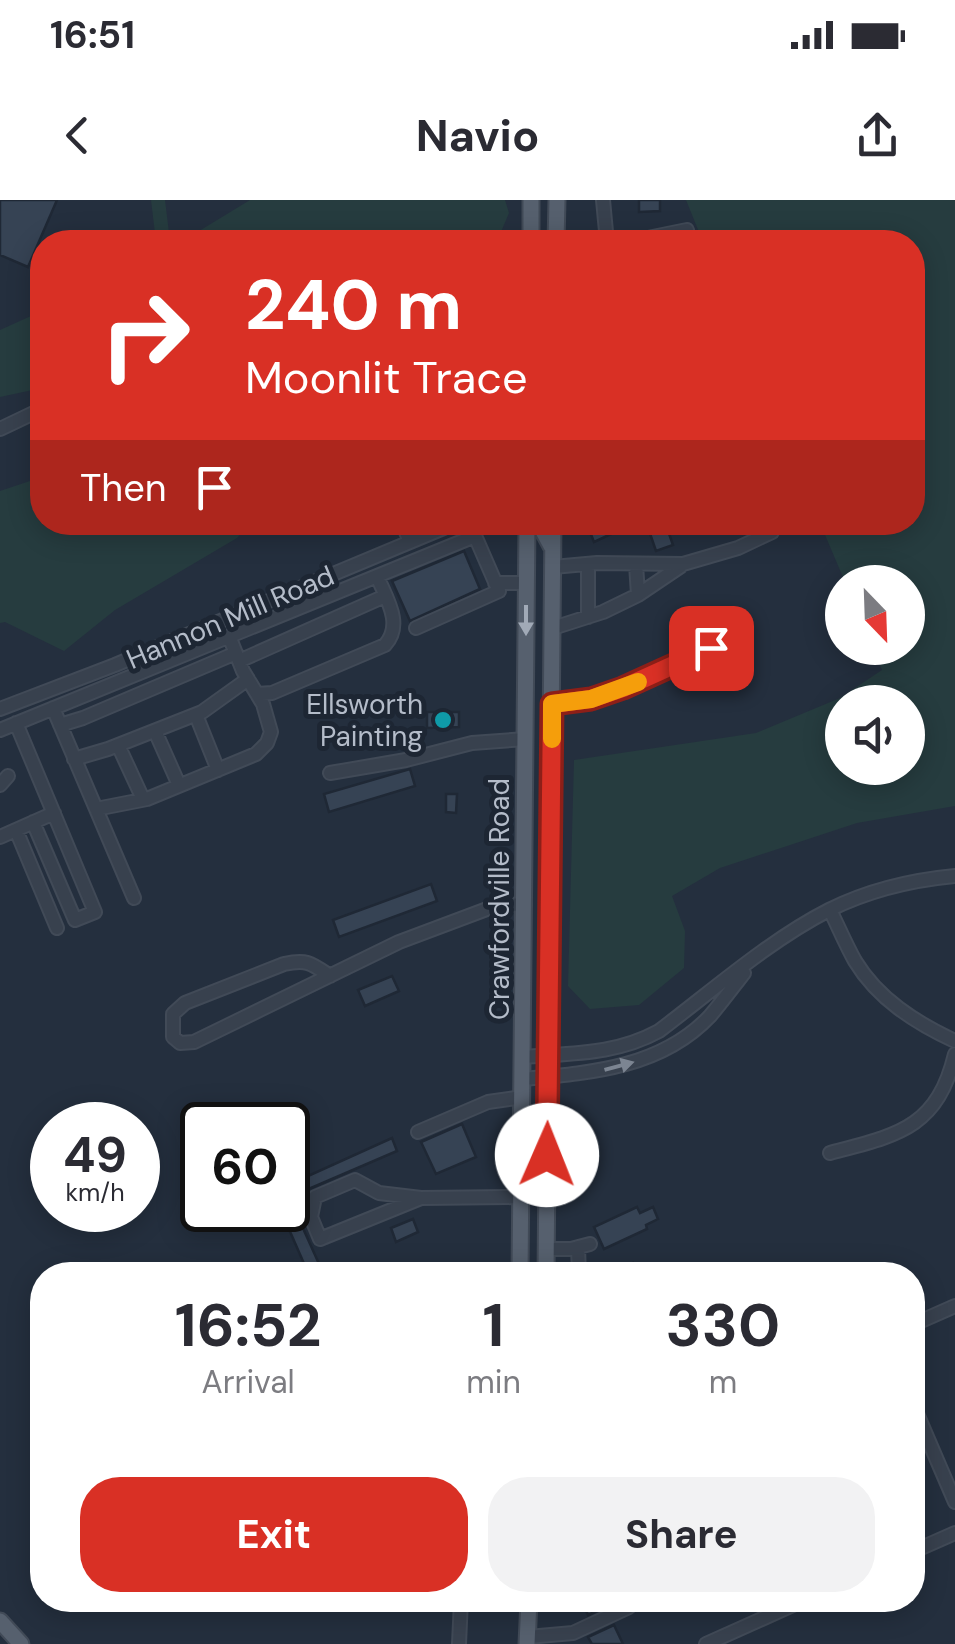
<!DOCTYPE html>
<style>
:root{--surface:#fff;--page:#f2f2f3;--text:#2b2b33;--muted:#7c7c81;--accent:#d93025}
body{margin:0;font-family:"DM Sans",sans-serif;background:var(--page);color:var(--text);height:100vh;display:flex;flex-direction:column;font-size:38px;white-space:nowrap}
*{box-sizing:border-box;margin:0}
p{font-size:32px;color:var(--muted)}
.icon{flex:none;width:55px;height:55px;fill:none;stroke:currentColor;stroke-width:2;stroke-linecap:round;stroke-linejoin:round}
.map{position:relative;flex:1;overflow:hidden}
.details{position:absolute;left:30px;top:1062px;width:895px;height:350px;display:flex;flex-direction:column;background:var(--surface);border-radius:40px;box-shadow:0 5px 25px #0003}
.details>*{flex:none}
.guide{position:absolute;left:30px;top:30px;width:895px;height:305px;border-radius:40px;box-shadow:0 5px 25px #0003;background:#d93025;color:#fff;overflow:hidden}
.needle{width:65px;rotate:157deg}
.tools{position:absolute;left:825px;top:365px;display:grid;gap:20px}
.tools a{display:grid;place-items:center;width:100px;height:100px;border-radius:50%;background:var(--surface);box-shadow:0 5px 25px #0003;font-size:50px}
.speed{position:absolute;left:30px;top:902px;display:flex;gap:20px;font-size:50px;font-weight:700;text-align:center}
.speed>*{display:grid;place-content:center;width:130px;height:130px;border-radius:50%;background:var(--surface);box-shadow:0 5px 25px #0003;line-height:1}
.speed small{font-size:25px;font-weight:400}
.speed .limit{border:5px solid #111;border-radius:15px;background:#fff;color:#111}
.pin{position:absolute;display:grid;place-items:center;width:85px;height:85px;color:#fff;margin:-42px;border-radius:20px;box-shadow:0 5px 15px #0006}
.me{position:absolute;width:110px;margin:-55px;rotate:1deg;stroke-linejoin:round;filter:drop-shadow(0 0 8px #0008)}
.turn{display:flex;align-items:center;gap:35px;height:210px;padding:0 50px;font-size:45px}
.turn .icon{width:130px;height:130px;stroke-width:2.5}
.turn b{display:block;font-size:70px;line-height:85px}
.then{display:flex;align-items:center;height:95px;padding:0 50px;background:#0003;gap:20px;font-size:38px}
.eta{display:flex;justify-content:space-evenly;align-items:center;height:170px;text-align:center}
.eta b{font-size:60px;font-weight:700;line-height:70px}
.button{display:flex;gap:20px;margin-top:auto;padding:20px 50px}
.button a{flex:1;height:115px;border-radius:40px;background:var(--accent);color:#fff;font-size:40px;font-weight:700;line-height:115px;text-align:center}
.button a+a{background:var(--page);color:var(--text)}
.status{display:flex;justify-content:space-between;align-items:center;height:70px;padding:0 50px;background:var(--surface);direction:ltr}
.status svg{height:28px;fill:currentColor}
header{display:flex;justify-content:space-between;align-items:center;height:130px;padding:0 50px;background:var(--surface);font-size:45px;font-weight:700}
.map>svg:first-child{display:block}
</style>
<div class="status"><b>16:51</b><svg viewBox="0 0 49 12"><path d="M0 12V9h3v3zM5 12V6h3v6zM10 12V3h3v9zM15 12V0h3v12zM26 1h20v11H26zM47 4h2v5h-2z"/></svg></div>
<header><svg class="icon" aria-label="back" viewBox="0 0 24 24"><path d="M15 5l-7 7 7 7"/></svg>Navio<svg class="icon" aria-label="share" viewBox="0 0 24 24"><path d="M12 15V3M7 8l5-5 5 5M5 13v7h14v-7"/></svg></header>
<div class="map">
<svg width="955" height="1444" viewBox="0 0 955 1444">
<rect width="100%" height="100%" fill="#242f3e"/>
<!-- green -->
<path fill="#263c3f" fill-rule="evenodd" d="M 151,0 L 165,0 L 170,41 L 156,42 Z
M 250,0 L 505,0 L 509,13 L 498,39 L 459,42 L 181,42 Z
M 686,0 L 955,0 L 955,606 L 857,623 L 720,668 L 672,696 L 685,731 L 684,768 L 639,805 L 590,809 L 568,786 L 574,560 L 756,533 L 840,498 L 882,470 L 873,448 L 908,448 L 908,382 L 845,382 L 820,323 L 912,322 L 912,42 L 703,42 ZM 908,502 L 908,568 L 842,568 L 842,502 Z
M 42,111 L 42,188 L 0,197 L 0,130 Z
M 42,274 L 42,322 L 251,323 L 237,338 L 115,410 L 64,451 L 5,422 L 0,423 L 0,291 L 42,277 Z"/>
<!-- building -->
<path fill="#364354" stroke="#1f2835" stroke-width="2.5" d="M 0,0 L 57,0 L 28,67 L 0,55 Z
M 639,0 L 660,0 L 660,11 L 639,12 Z
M 599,322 L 635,322 L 635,323 L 594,342 L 588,327 Z
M 646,322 L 665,322 L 673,345 L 656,351 Z
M 464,351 L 480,389 L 410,421 L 392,381 Z
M 427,512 L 459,512 L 459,527 L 427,528 Z
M 410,569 L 415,586 L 329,612 L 324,594 Z
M 446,594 L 457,594 L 456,613 L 446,612 Z
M 431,684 L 437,701 L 339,737 L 333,720 Z
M 392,776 L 399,791 L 365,806 L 358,790 Z
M 462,924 L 476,957 L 436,974 L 421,942 Z
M 392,938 L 397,951 L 311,988 L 288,1000 L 288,985 Z
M 293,1006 L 324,1075 L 309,1075 L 281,1011 L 288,1010 Z
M 637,1007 L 640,1013 L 653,1007 L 658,1019 L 646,1025 L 647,1029 L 604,1049 L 594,1027 Z
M 413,1019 L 418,1032 L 396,1042 L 391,1028 Z
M 633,1063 L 638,1075 L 605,1075 Z
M 582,1400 L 620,1400 L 588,1415 Z
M 614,1425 L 623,1444 L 592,1444 L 588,1437 Z"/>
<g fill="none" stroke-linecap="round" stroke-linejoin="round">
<defs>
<path id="minor" d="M 603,0 L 607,42
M 628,42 L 687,30
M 0,229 L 42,209
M 402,322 L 410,342
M 588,364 L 588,417
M 636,364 L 638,395
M 553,367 L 597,363 L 683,364 L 738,348 L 772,332 L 768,322
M 495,383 L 527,383
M 416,428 L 499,391 L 469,322
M 553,428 L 603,412 L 638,395 L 681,366
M 239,461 L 385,396
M 257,494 L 272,493 L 385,445 C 404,424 386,398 377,376
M 552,504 L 591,499 L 623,488 L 711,447
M 53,508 L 134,698
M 0,509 L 115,465 L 458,322
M 196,515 L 218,570
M 16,523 L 95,712 L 75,720 L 33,622
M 60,525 L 83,518 L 236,453
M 0,530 L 475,336
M 155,531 L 179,585
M 118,545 L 143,599
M 74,559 L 108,549 L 202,512 L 248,479
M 330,573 L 406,560 L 472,543 L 526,539
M 0,585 L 8,576
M 96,609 L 147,599 L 256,554 L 267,543 L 271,532 L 263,504 L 243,471 L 229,436
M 16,630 L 57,728
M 0,637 L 54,613
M 830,710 C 838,726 846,745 855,761 C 878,799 916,823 955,841
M 330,776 C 311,763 307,759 284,764 L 185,803 L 173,814 L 173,837 L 180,843 L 194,842 L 399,742 L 495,706 L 525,704
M 523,857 C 572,853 615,855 659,831 C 712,791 770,740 829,710 C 867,691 913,680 955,676
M 523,879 C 590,873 661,868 710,816 C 722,802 733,787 744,773
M 418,932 L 488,902 L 523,897
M 830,953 C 897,935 937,929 955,854
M 421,998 L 379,993 L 355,980 L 315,997 L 311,1017 L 320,1039 L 421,998 L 521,997
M 578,1047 L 579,1075
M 547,1049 L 571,1049 L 590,1044
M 912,1125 L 955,1106
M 912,1202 L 955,1302
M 912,1352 L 955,1333
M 528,1437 L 573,1433 L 629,1407
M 459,1444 L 461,1400
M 706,1444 L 804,1400"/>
<path id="major" d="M 531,42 L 531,0
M 556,42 L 557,0
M 538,322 L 551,346
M 520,1075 L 527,322
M 546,1075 L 553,322
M 0,1421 L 21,1444
M 527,1444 L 529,1400"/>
</defs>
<!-- minor casing -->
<use href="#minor" stroke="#414a57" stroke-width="16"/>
<!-- major casing -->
<use href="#major" stroke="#414a57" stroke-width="19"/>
<!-- minor -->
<use href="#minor" stroke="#38414e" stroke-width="12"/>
<!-- major -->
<use href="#major" stroke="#56606e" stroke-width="15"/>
</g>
<!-- one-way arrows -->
<defs><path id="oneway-solid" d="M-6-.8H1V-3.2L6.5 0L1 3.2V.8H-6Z" transform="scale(2.5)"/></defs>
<use fill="#a1aab7" href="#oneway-solid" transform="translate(526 420) rotate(90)"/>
<use fill="#7c8592" href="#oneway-solid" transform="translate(619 866) rotate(-15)"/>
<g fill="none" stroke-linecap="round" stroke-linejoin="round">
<defs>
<path id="route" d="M 547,955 L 552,504 L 591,499 L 623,488 L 711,448"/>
</defs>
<!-- route casing -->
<use href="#route" stroke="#8d1f18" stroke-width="25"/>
<!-- route -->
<use href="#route" stroke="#d93025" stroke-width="18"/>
<!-- slow -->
<path stroke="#f59e0b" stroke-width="18" d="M 552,539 L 552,504 L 591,499 L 638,482"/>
</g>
<!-- markers -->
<circle fill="#0f9aa8" stroke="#1d2633" stroke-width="4" cx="443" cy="520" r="10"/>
<g text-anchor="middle" stroke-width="10" stroke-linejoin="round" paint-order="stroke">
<!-- street labels -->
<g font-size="28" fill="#b4bcc9" stroke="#1d2633">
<text transform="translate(230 417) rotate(-23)" y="10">Hannon Mill Road</text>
<text transform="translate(499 699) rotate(-90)" y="10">Crawfordville Road</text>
</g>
<!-- poi labels -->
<g font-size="28" fill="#b4bcc9" stroke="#1d2633" text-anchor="end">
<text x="423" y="514">Ellsworth<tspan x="423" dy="32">Painting</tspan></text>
</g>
</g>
</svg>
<div class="tools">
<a><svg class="needle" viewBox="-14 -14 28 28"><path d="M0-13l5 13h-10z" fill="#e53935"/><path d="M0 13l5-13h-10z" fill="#7c7c81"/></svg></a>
<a><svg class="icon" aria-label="sound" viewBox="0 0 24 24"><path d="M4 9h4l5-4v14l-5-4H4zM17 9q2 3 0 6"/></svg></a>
</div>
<div class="speed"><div>49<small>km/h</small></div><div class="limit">60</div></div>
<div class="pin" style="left:711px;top:448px;background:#d93025"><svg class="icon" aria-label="arrive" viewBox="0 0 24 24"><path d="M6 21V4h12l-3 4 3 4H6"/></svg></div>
<svg class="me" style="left:547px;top:955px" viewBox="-20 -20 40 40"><circle r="19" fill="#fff"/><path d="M0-13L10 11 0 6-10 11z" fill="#d93025"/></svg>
<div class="guide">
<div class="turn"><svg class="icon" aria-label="right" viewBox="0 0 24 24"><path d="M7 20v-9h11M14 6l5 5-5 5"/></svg><div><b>240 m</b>Moonlit Trace</div></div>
<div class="then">Then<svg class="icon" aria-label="arrive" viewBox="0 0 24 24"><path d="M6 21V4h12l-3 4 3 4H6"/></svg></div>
</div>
<section class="details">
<div class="eta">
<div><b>16:52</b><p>Arrival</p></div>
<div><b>1</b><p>min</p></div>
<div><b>330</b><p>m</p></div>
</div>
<div class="button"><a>Exit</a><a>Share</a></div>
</section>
</div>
